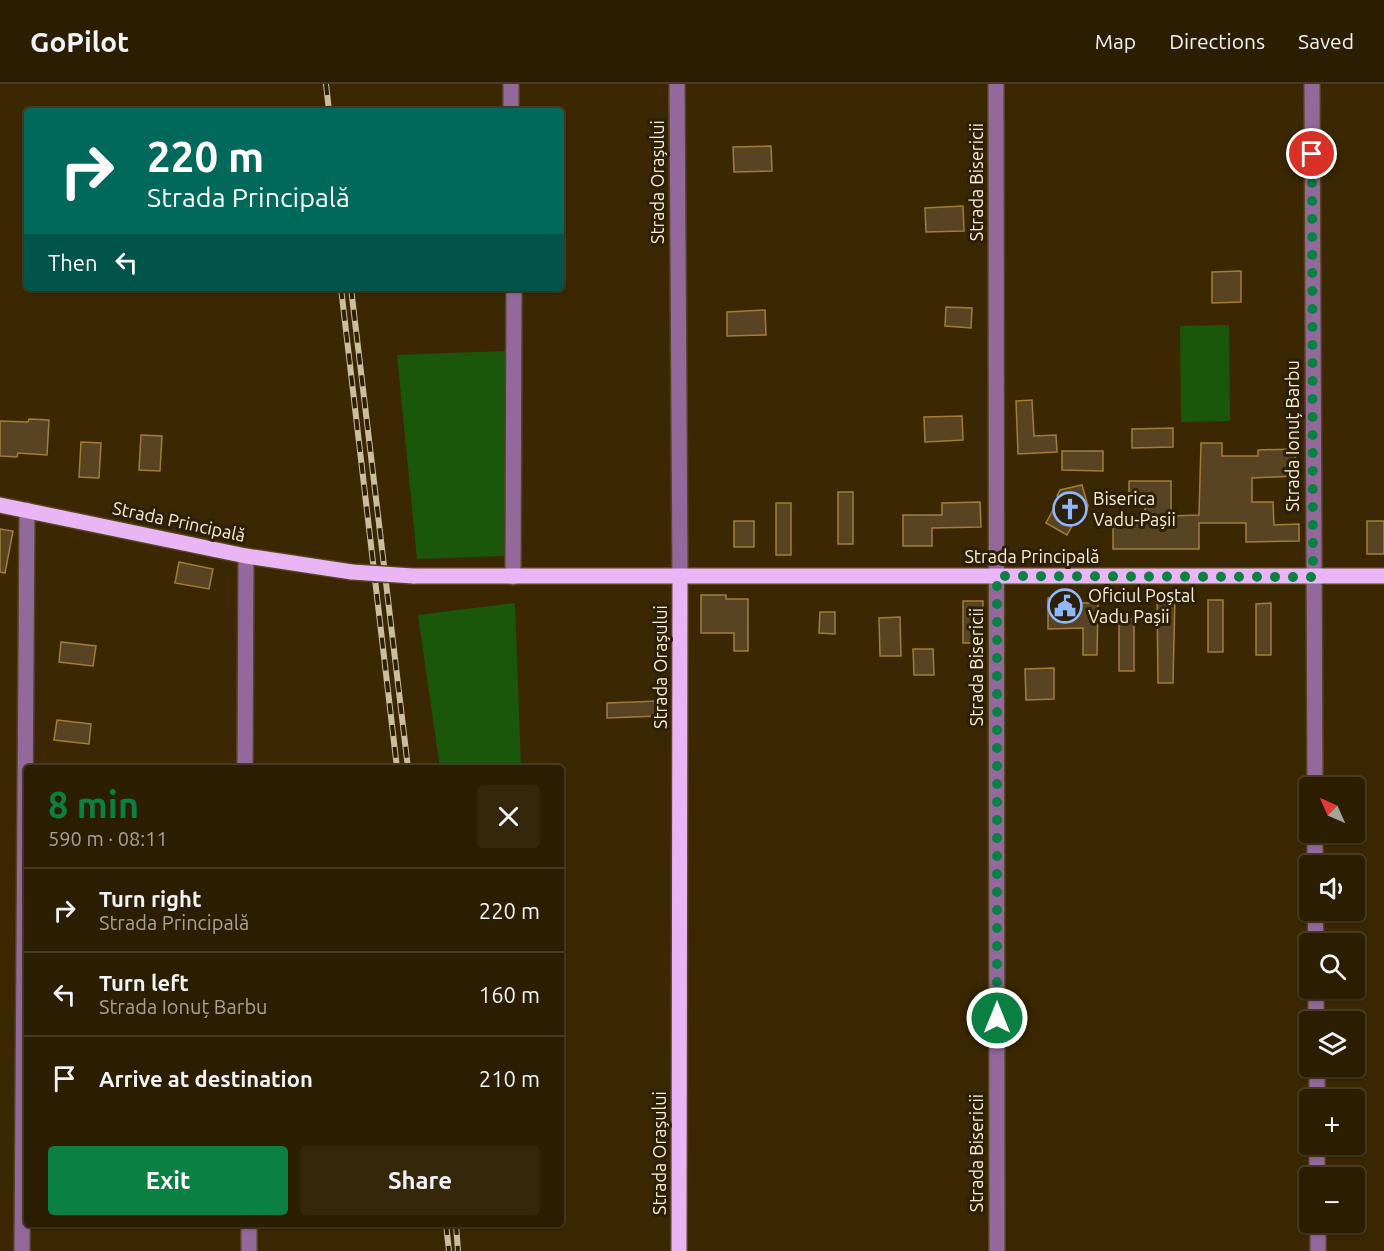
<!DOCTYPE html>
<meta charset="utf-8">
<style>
:root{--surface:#2c1e02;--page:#34270c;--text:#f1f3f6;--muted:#a6a299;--line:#483c24;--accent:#0b8043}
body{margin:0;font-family:Ubuntu,sans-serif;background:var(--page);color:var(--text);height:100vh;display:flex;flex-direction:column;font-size:22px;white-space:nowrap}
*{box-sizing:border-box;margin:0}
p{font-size:20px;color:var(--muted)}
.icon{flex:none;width:33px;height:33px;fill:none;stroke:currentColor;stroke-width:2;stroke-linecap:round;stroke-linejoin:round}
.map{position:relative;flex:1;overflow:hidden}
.drawer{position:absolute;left:24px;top:681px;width:540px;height:462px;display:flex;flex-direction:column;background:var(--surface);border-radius:6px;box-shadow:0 2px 4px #0004,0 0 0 2px var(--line)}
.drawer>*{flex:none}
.top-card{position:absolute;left:24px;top:24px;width:540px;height:183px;border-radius:6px;box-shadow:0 2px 4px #0004,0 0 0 2px var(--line);background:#00695c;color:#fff;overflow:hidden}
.needle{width:39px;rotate:315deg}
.controls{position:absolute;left:1299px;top:693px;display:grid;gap:12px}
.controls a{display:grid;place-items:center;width:66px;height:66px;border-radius:6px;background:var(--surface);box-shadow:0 2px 4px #0004,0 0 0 2px var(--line);font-size:30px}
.pin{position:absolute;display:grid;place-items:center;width:51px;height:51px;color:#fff;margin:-26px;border:3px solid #fff;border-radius:50%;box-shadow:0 2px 6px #0007}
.me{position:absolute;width:66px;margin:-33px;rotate:0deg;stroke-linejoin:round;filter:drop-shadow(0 0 4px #0008)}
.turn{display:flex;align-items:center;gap:21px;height:126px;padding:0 24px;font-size:27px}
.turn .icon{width:78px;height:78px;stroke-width:2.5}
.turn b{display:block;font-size:42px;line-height:51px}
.then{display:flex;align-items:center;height:57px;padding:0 24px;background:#0003;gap:12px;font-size:22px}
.round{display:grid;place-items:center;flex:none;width:63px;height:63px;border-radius:6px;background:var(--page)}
.headline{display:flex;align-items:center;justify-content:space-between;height:102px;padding:0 24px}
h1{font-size:36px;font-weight:700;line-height:45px;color:var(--accent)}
.cta{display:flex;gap:12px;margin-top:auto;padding:12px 24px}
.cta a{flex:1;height:69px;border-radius:6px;background:var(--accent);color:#fff;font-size:24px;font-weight:700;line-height:69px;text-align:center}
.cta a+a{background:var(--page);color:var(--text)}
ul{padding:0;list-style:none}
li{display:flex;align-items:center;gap:18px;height:84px;padding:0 24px;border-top:2px solid var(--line)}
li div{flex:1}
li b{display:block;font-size:22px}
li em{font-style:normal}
header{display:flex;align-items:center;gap:36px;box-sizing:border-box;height:84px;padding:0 30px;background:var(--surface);border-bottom:2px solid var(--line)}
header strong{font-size:28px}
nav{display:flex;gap:33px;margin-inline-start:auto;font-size:21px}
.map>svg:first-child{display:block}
</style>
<header>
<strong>GoPilot</strong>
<nav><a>Map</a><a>Directions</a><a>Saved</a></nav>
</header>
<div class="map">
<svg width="1384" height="1167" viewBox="0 0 1384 1167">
<rect width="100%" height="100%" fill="#3b2802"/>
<!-- green -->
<path fill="#1b570a" d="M 1229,241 L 1230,337 L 1181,338 L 1180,242 Z
M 505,267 L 505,472 L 417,475 L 397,271 Z
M 515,519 L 521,684 L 440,684 L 418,531 Z"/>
<!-- building -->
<path fill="#584422" stroke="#a27d38" stroke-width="1.5" d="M 771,62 L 772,87 L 734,88 L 733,63 Z
M 963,122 L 964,147 L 926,148 L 925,124 Z
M 1241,187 L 1241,218 L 1212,219 L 1212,188 Z
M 946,223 L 972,224 L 971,244 L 945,242 Z
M 765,226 L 766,251 L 727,252 L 727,228 Z
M 1032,316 L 1034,352 L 1056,351 L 1057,368 L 1018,370 L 1016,317 Z
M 962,332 L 963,356 L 925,358 L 924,333 Z
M 29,335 L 49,336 L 47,371 L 18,369 L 17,373 L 0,372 L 0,337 L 28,338 Z
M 1173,344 L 1173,363 L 1132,364 L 1132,345 Z
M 141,351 L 162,352 L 160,387 L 139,386 Z
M 81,358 L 101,359 L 99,394 L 79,393 Z
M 1201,359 L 1222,359 L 1222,372 L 1258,372 L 1258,366 L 1295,365 L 1296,392 L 1252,394 L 1252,418 L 1273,418 L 1274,441 L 1299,440 L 1299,457 L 1246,458 L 1246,439 L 1199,439 L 1199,465 L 1113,465 L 1113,437 L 1145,437 L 1145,414 L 1129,414 L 1129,397 L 1171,397 L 1171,432 L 1199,431 Z
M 1062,367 L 1103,367 L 1103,387 L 1062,386 Z
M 1082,401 L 1088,422 L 1086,428 L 1079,429 L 1067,451 L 1046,439 L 1059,415 L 1057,412 L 1060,406 Z
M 838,408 L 853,408 L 853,460 L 838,460 Z
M 980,418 L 981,443 L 932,444 L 932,462 L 903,462 L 903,431 L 942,431 L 942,419 Z
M 776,419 L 791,419 L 791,471 L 776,471 Z
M 734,437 L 754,437 L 754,463 L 734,463 Z
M 1367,437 L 1384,437 L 1384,470 L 1367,470 Z
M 0,445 L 13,447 L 5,489 L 0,488 Z
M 179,478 L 213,485 L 209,505 L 175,499 Z
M 701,511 L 726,511 L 726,515 L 748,515 L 748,567 L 734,567 L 734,549 L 701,549 Z
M 1157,511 L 1175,511 L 1173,599 L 1158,599 Z
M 1077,513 L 1077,519 L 1098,519 L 1097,571 L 1083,571 L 1083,544 L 1048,545 L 1048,514 Z
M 1208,516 L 1223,516 L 1223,568 L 1208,568 Z
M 963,517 L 983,517 L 982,559 L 963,559 Z
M 1271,519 L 1271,571 L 1256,571 L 1256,520 Z
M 820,528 L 835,528 L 835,550 L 819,549 Z
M 900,533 L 901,572 L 880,572 L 879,534 Z
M 1119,535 L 1134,535 L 1134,587 L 1119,587 Z
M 61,558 L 96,562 L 93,582 L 59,578 Z
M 913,565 L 933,565 L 934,591 L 914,591 Z
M 1054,584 L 1054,615 L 1026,616 L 1025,585 Z
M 659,617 L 659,632 L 607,634 L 607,619 Z
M 57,636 L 91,640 L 89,660 L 54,656 Z"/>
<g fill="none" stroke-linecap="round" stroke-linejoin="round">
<defs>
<path id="minor" d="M 511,0 L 511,27
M 677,0 L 680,493
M 996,0 L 997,1167
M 1312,0 L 1315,704
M 513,493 L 514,204
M 245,684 L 246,472
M 1315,748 L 1315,782
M 1315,826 L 1316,860
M 1316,904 L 1316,938
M 1317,982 L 1317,1016
M 1317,1060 L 1317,1094
M 1318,1138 L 1318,1167
M 249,1140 L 249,1167
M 22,1167 L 27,426"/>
<path id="major" d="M 0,421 L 246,472 L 352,488
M 413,492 L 1384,492
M 679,1167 L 680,493"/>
</defs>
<!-- minor casing -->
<use href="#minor" stroke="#56441f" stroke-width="18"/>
<!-- major casing -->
<use href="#major" stroke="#56441f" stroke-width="18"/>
<!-- minor -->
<use href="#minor" stroke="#93699c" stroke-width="15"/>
<!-- major -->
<use href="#major" stroke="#e9b5f4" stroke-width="15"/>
<defs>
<path id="rail" d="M 326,0 L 329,27
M 341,204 L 397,684
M 351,204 L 408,684
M 446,1140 L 449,1167
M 456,1140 L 458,1167"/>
</defs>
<!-- rail casing -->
<use href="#rail" stroke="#cdbd9f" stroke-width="6"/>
<!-- rail -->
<use href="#rail" stroke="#2c200a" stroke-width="4" stroke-dasharray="11" stroke-linecap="butt"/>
<defs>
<path id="major-bridge" d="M 352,488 L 413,492"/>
</defs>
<!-- major-bridge casing -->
<use href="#major-bridge" stroke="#56441f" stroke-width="18" stroke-linecap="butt"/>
<!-- major-bridge -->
<use href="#major-bridge" stroke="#e9b5f4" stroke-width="15"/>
</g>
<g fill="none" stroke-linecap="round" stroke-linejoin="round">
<!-- route -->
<path stroke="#0b8043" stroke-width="10" stroke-dasharray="0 18" d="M 997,934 L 997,492 L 1313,493 L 1312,70"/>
</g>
<!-- icons -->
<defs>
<symbol id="church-ring" viewBox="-11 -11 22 22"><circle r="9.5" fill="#2c200a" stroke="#8fb8fd" stroke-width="1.5"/><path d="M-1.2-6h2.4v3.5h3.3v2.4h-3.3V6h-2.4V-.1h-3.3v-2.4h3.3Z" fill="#8fb8fd"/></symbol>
<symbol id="civic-ring" viewBox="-11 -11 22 22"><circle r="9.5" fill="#2c200a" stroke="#8fb8fd" stroke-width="1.5"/><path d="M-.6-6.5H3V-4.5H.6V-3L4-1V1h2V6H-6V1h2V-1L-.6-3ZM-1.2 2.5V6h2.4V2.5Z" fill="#8fb8fd"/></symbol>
</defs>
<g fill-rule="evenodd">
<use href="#church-ring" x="1051" y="406" width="38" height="38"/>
<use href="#civic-ring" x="1046" y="503" width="38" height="38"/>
</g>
<g text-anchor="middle" stroke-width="6" stroke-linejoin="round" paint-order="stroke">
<!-- street labels -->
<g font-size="18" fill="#feeed3" stroke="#2c200a">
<text transform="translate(658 98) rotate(-90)" y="6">Strada Orașului</text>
<text transform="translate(977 98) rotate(-90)" y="6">Strada Bisericii</text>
<text transform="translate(1293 352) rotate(-90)" y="6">Strada Ionuț Barbu</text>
<text transform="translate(179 438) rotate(12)" y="6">Strada Principală</text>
<text x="1032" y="479">Strada Principală</text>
<text transform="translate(661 583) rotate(-90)" y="6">Strada Orașului</text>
<text transform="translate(977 583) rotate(-90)" y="6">Strada Bisericii</text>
<text transform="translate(660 1069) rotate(-90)" y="6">Strada Orașului</text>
<text transform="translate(977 1069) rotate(-90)" y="6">Strada Bisericii</text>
</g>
<!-- poi labels -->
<g font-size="18" fill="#feeed3" stroke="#2c200a" text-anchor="start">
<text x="1093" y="421">Biserica<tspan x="1093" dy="21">Vadu-Pașii</tspan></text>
<text x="1088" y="518">Oficiul Poștal<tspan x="1088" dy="21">Vadu Pașii</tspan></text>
</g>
</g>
</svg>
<div class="controls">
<a><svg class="needle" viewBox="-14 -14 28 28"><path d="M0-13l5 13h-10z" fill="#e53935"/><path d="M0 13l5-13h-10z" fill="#a6a299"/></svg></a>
<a><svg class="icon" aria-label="sound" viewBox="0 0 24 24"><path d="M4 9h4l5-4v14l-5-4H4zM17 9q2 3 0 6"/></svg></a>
<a><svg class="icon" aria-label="search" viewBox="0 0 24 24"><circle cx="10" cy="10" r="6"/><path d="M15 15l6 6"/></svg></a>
<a><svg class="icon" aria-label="layers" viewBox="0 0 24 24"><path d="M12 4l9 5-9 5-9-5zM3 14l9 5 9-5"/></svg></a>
<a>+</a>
<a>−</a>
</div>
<div class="pin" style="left:1312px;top:70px;background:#d93025"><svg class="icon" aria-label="arrive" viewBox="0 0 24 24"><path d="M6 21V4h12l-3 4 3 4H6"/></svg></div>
<svg class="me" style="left:997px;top:934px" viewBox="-20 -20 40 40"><circle r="17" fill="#0b8043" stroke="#fff" stroke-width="3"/><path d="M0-11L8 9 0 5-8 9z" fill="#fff"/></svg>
<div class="top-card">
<div class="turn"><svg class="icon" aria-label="right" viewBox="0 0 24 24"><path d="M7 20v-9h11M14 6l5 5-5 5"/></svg><div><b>220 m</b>Strada Principală</div></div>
<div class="then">Then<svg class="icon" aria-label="left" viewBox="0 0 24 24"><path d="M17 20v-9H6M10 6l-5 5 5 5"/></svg></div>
</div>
<section class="drawer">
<div class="headline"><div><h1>8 min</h1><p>590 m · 08:11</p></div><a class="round"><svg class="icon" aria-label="close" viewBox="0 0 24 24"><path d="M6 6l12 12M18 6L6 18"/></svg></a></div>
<ul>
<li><svg class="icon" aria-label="right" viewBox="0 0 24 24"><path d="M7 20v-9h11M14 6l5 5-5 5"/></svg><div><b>Turn right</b><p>Strada Principală</p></div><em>220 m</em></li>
<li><svg class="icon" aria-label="left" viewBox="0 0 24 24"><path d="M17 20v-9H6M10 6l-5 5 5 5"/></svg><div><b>Turn left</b><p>Strada Ionuț Barbu</p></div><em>160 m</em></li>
<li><svg class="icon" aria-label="arrive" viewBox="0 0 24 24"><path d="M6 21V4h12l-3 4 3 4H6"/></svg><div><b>Arrive at destination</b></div><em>210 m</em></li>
</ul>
<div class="cta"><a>Exit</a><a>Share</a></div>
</section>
</div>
